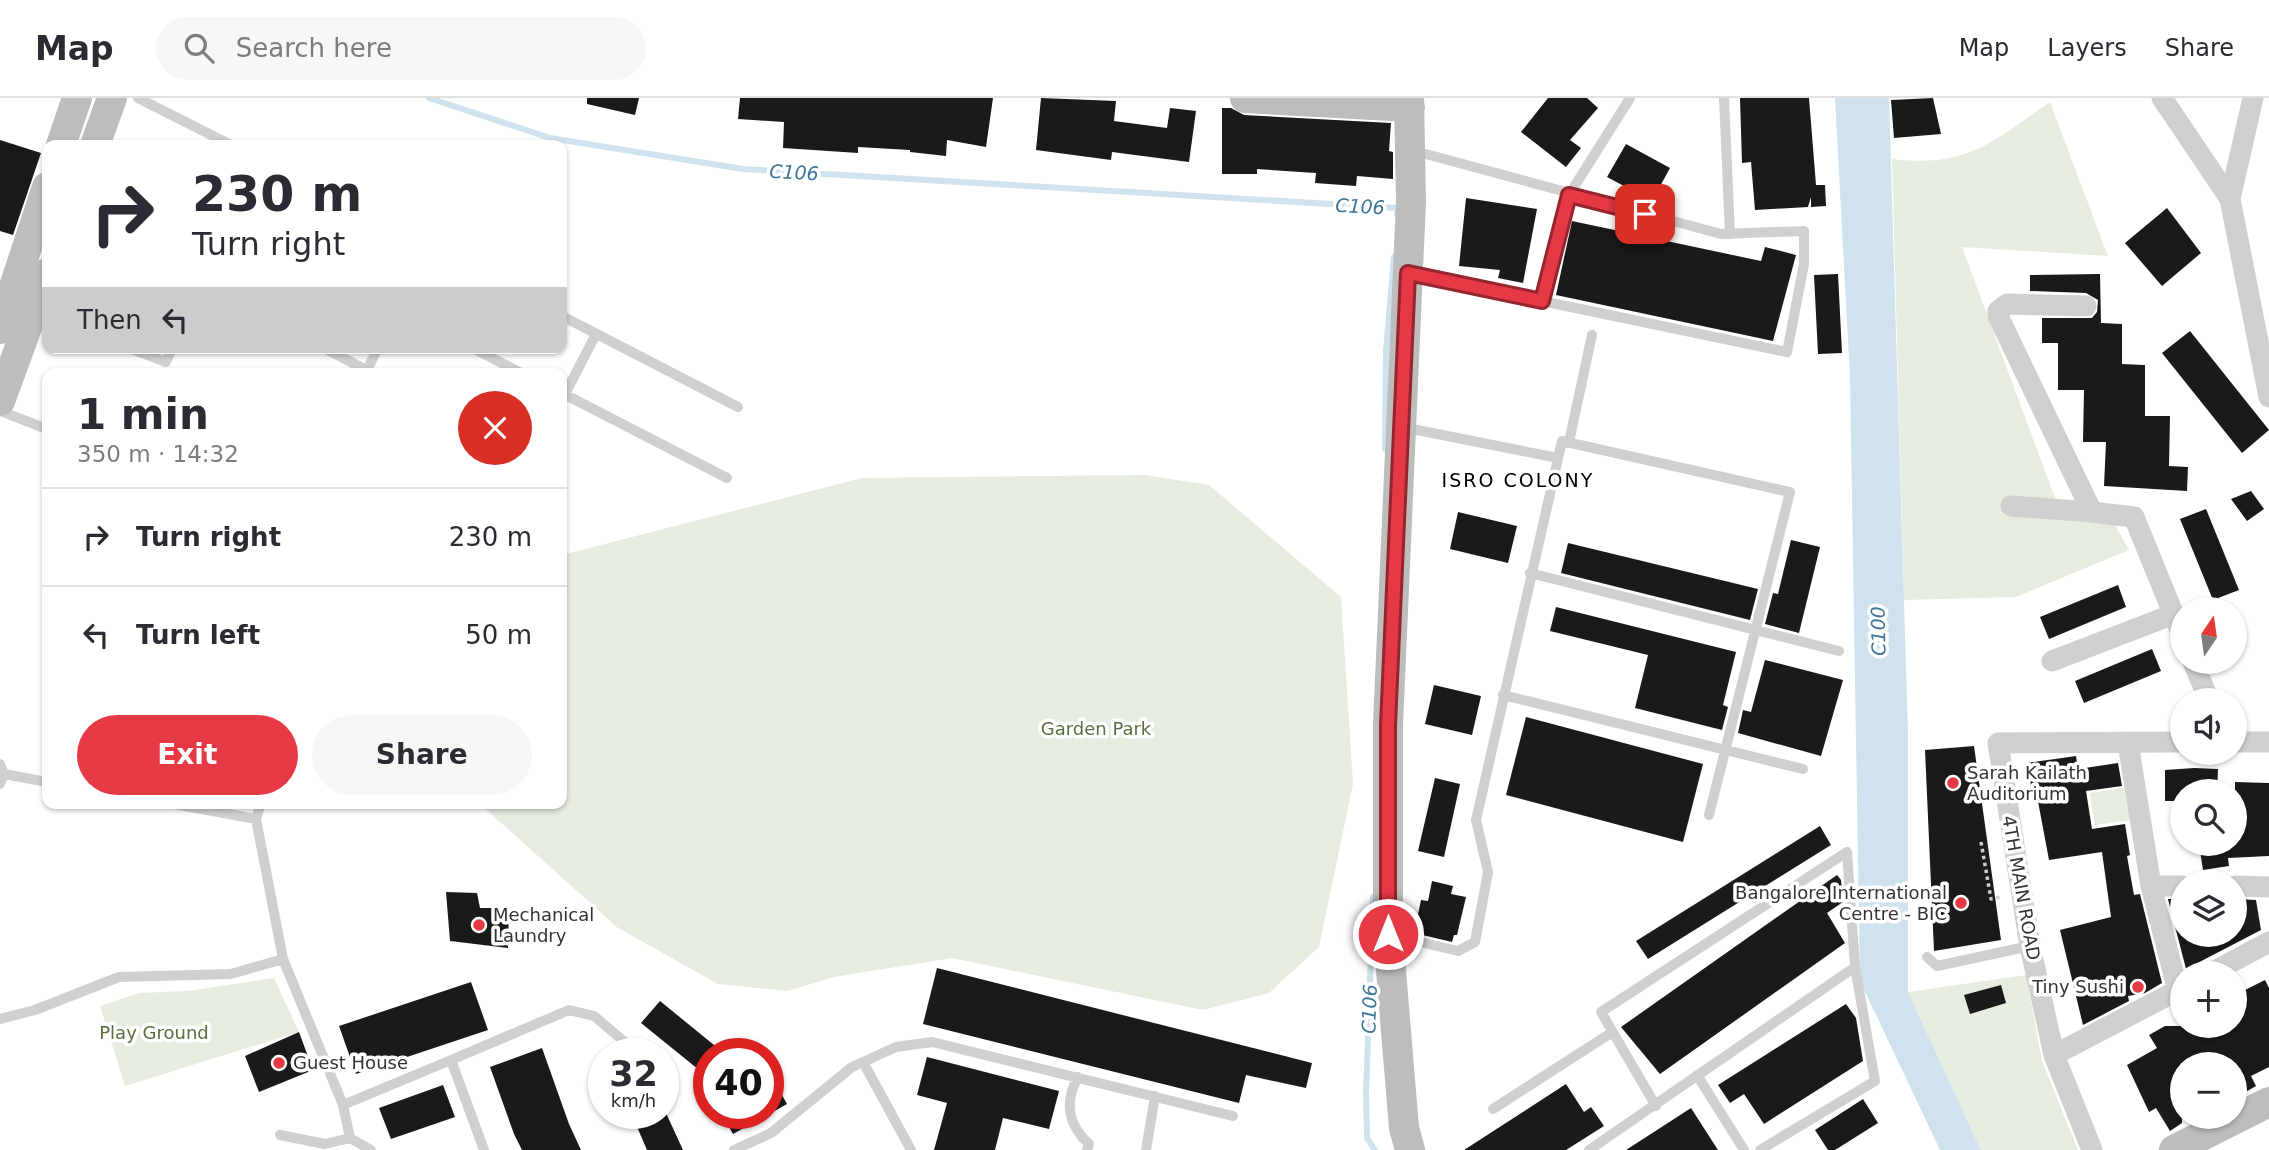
<!DOCTYPE html>
<meta charset="utf-8">
<style>
:root{--surface:#fff;--page:#f7f7f7;--text:#2b2b33;--muted:#7c7c81;--line:#e1e1e2;--accent:#e63946}
body{margin:0;font-family:"DejaVu Sans",sans-serif;background:var(--page);color:var(--text);height:100vh;display:flex;flex-direction:column;font-size:26px;white-space:nowrap}
*{box-sizing:border-box;margin:0}
p{font-size:23px;color:var(--muted)}
.icon{flex:none;width:38px;height:38px;fill:none;stroke:currentColor;stroke-width:2;stroke-linecap:round;stroke-linejoin:round}
.map{position:relative;flex:1;overflow:hidden}
.side{position:absolute;left:42px;top:270px;width:525px;height:441px;display:flex;flex-direction:column;background:var(--surface);border-radius:14px;box-shadow:0 2px 5px #0004}
.side>*{flex:none}
.hud{position:absolute;left:42px;top:42px;width:525px;height:214px;border-radius:14px;box-shadow:0 2px 5px #0004;background:#fff;color:var(--text);overflow:hidden}
.needle{width:46px;rotate:13deg}
.tools{position:absolute;left:2170px;top:499px;display:grid;gap:14px}
.tools a{display:grid;place-items:center;width:77px;height:77px;border-radius:50%;background:var(--surface);box-shadow:0 2px 5px #0004;font-size:35px}
.speed{position:absolute;left:588px;top:940px;display:flex;gap:14px;font-size:35px;font-weight:700;text-align:center}
.speed>*{display:grid;place-content:center;width:91px;height:91px;border-radius:50%;background:var(--surface);box-shadow:0 2px 5px #0004;line-height:1}
.speed small{font-size:18px;font-weight:400}
.speed .limit{border:10px solid #d22;background:#fff;color:#111}
.pin{position:absolute;display:grid;place-items:center;width:60px;height:60px;color:#fff;margin:-30px;border-radius:14px;box-shadow:0 4px 10px #0006}
.me{position:absolute;width:77px;margin:-38px;rotate:0deg;stroke-linejoin:round;filter:drop-shadow(0 0 5px #0008)}
.turn{display:flex;align-items:center;gap:24px;height:147px;padding:0 35px;font-size:32px}
.turn .icon{width:91px;height:91px;stroke-width:2.5}
.turn b{display:block;font-size:49px;line-height:60px}
.then{display:flex;align-items:center;height:66px;padding:0 35px;background:#0003;gap:14px;font-size:26px}
.round{display:grid;place-items:center;flex:none;width:74px;height:74px;border-radius:37px;background:var(--page)}
.summary{display:flex;align-items:center;justify-content:space-between;height:119px;padding:0 35px}
h1{font-size:42px;font-weight:600;line-height:52px}
.action{display:flex;gap:14px;margin-top:auto;padding:14px 35px}
.action a{flex:1;height:80px;border-radius:42px;background:var(--accent);color:#fff;font-size:28px;font-weight:600;line-height:80px;text-align:center}
.action a+a{background:var(--page);color:var(--text)}
ul{padding:0;list-style:none}
li{display:flex;align-items:center;gap:21px;height:98px;padding:0 35px;border-top:2px solid var(--line)}
li div{flex:1}
li b{display:block;font-size:26px}
li em{font-style:normal}
header{display:flex;align-items:center;gap:42px;box-sizing:border-box;height:98px;padding:0 35px;background:var(--surface);border-bottom:2px solid var(--line)}
header strong{font-size:33px}
nav{display:flex;gap:38px;margin-inline-start:auto;font-size:24px}
.search{width:490px;height:63px;background:var(--page);display:flex;align-items:center;gap:18px;box-sizing:border-box;padding:0 24px;border-radius:38px;color:var(--muted);font-size:26px}
.map>svg:first-child{display:block}
</style>
<header>
<strong>Map</strong>
<div class="search"><svg class="icon" aria-label="search" viewBox="0 0 24 24"><circle cx="10" cy="10" r="6"/><path d="M15 15l6 6"/></svg>Search here</div>
<nav><a>Map</a><a>Layers</a><a>Share</a></nav>
</header>
<div class="map">
<svg width="2269" height="1052" viewBox="0 0 2269 1052">
<rect width="100%" height="100%" fill="#fff"/>
<!-- green -->
<path fill="#e6ecdf" d="M 2050,4 L 2108,158 L 1962,149 L 2062,419 L 2114,425 L 2129,452 L 2016,499 L 1904,502 L 1892,61 C 1967,70 1992,44 2050,4 Z
M 1145,377 L 1209,387 L 1341,499 L 1353,686 L 1319,849 L 1269,895 L 1203,912 L 952,860 L 834,879 L 787,893 L 718,886 L 618,830 L 479,705 L 562,705 L 562,457 L 862,380 Z
M 2128,689 L 2133,722 L 2095,727 L 2090,695 Z
M 2026,877 L 2042,963 L 2078,1052 L 1981,1052 L 1908,894 Z
M 274,880 L 299,934 L 125,988 L 100,908 L 139,895 L 187,893 Z"/>
<!-- water -->
<path fill="#cfe2ee" d="M 1835,0 L 1889,0 L 1908,637 L 1908,894 L 1981,1052 L 1940,1052 L 1860,883 L 1850,280 Z"/>
<g fill="none" stroke-linecap="round" stroke-linejoin="round">
<!-- stream -->
<path stroke="#cfe2ee" stroke-width="6" d="M 429,0 L 550,40 L 743,71 L 1398,110 L 1397,116
M 1385,351 L 1386,253 L 1394,159
M 1373,799 L 1366,995 L 1367,1040 L 1375,1052"/>
</g>
<!-- building -->
<path fill="#1a1a1a" d="M 587,0 L 639,0 L 635,17 L 587,6 Z
M 740,0 L 993,0 L 986,49 L 947,42 L 946,58 L 910,54 L 910,52 L 858,49 L 858,55 L 783,50 L 784,24 L 738,21 Z
M 1041,0 L 1116,3 L 1114,23 L 1167,30 L 1170,10 L 1196,13 L 1189,64 L 1112,54 L 1111,62 L 1036,52 Z
M 1548,0 L 1587,0 L 1598,10 L 1570,42 L 1581,50 L 1566,69 L 1521,34 Z
M 1740,0 L 1809,0 L 1816,87 L 1825,87 L 1826,108 L 1811,109 L 1811,99 L 1808,109 L 1755,112 L 1751,64 L 1742,65 Z
M 1933,0 L 1941,36 L 1894,40 L 1891,2 Z
M 1222,10 L 1231,10 L 1244,17 L 1391,25 L 1389,53 L 1393,54 L 1393,81 L 1357,78 L 1356,88 L 1315,85 L 1316,75 L 1257,71 L 1257,76 L 1222,76 Z
M 0,42 L 41,55 L 13,137 L 0,133 Z
M 1626,46 L 1670,70 L 1652,103 L 1607,79 Z
M 1466,100 L 1537,111 L 1523,185 L 1498,180 L 1500,172 L 1459,168 Z
M 2167,110 L 2201,155 L 2162,188 L 2125,145 Z
M 1572,123 L 1761,163 L 1765,149 L 1796,157 L 1773,243 L 1556,197 Z
M 1838,176 L 1842,255 L 1818,256 L 1814,177 Z
M 2100,176 L 2101,225 L 2122,226 L 2122,266 L 2145,267 L 2145,318 L 2170,318 L 2169,368 L 2188,369 L 2187,393 L 2104,388 L 2106,344 L 2083,344 L 2084,292 L 2058,292 L 2058,245 L 2042,245 L 2042,220 L 2092,220 L 2097,214 L 2098,202 L 2086,195 L 2030,193 L 2030,177 Z
M 2190,233 L 2269,332 L 2242,355 L 2162,255 Z
M 2251,393 L 2264,411 L 2247,423 L 2231,401 Z
M 2206,411 L 2239,492 L 2213,502 L 2180,421 Z
M 1458,414 L 1517,428 L 1508,465 L 1450,451 Z
M 1791,442 L 1820,449 L 1799,535 L 1765,526 L 1773,495 L 1778,496 Z
M 1568,445 L 1758,491 L 1750,522 L 1561,475 Z
M 2118,487 L 2126,509 L 2049,541 L 2040,519 Z
M 1556,509 L 1736,554 L 1723,607 L 1728,609 L 1722,632 L 1635,610 L 1648,557 L 1550,533 Z
M 2152,551 L 2161,573 L 2084,605 L 2075,583 Z
M 1765,562 L 1843,582 L 1821,658 L 1738,635 L 1743,612 L 1751,614 Z
M 1434,587 L 1481,598 L 1472,637 L 1425,626 Z
M 1526,619 L 1703,666 L 1683,744 L 1506,697 Z
M 1974,648 L 2001,842 L 1934,853 L 1925,652 Z
M 2076,658 L 2078,671 L 2118,665 L 2122,688 L 2086,693 L 2092,731 L 2125,726 L 2130,757 L 2127,758 L 2134,797 L 2140,796 L 2162,885 L 2145,895 L 2128,898 L 2129,903 L 2083,927 L 2060,832 L 2111,819 L 2102,754 L 2049,762 L 2037,698 L 2033,699 L 2027,665 Z
M 2194,670 L 2218,671 L 2217,693 L 2182,693 L 2182,703 L 2165,703 L 2165,672 Z
M 1435,680 L 1460,686 L 1444,759 L 1418,753 Z
M 2235,684 L 2269,685 L 2269,758 L 2228,760 L 2229,768 L 2203,772 L 2199,746 L 2235,746 Z
M 1820,728 L 1831,747 L 1648,861 L 1636,843 Z
M 1837,777 L 1841,782 L 1843,804 L 1827,815 L 1845,845 L 1660,976 L 1621,929 Z
M 1432,783 L 1453,788 L 1451,796 L 1466,799 L 1457,837 L 1454,837 L 1452,844 L 1414,835 L 1421,802 L 1428,803 Z
M 446,794 L 477,795 L 480,810 L 509,810 L 508,850 L 450,843 Z
M 2168,801 L 2182,801 L 2182,836 L 2235,836 L 2235,801 L 2256,802 L 2261,832 L 2186,871 Z
M 937,870 L 1312,965 L 1306,990 L 1246,977 L 1239,1005 L 923,926 Z
M 2265,882 L 2269,890 L 2269,969 L 2251,978 L 2256,988 L 2235,1000 L 2235,966 L 2182,966 L 2182,1025 L 2170,1033 L 2156,1010 L 2149,1014 L 2127,967 L 2157,950 L 2149,937 L 2165,928 L 2235,928 L 2235,897 Z
M 471,884 L 488,932 L 356,976 L 339,928 Z
M 2001,887 L 2006,905 L 1970,916 L 1964,897 Z
M 660,903 L 725,956 L 709,956 L 709,980 L 641,925 Z
M 1846,906 L 1856,920 L 1863,963 L 1764,1026 L 1744,996 L 1730,1005 L 1718,987 Z
M 299,934 L 313,972 L 259,994 L 245,958 Z
M 542,950 L 569,1026 L 581,1052 L 522,1052 L 514,1036 L 490,969 Z
M 927,959 L 1059,993 L 1049,1031 L 1003,1020 L 995,1052 L 934,1052 L 947,1005 L 917,997 Z
M 768,972 L 787,1006 L 733,1036 L 721,1015 L 768,1015 Z
M 1566,986 L 1584,1014 L 1591,1009 L 1604,1028 L 1566,1052 L 1464,1052 Z
M 443,987 L 455,1019 L 391,1041 L 379,1010 Z
M 1863,1001 L 1878,1025 L 1835,1052 L 1828,1052 L 1815,1032 Z
M 1691,1010 L 1718,1052 L 1626,1052 Z
M 631,1015 L 666,1015 L 683,1052 L 647,1052 Z"/>
<g fill="none" stroke-linecap="round" stroke-linejoin="round">
<!-- path -->
<path stroke="#cdcdcd" stroke-width="3.5" stroke-dasharray="3.5 3.5" stroke-linecap="butt" d="M 1981,744 L 1991,801 L 2002,799"/>
<!-- lane -->
<path stroke="#d0d0d0" stroke-width="10" d="M 138,0 L 231,47
M 1724,0 L 1730,136
M 1411,52 L 1721,136 L 1804,133 L 1804,166 L 1787,254 L 1542,203 L 1569,97 L 1630,0
M 1411,175 L 1542,203
M 562,218 L 738,309
M 129,250 L 166,264 L 172,250
M 324,250 L 372,275
M 473,250 L 521,275
M 367,272 L 378,250
M 562,295 L 727,380
M 562,302 L 596,236
M 0,313 L 47,331
M 1402,329 L 1558,360
M 1569,344 L 1592,237
M 1530,475 L 1839,553
M 1503,597 L 1803,671
M 0,666 L 4,676 L 0,686
M 4,676 L 47,684
M 169,705 L 256,721
M 261,705 L 256,721 L 283,861
M 1407,841 L 1458,853 L 1475,844 L 1488,774 L 1476,722 L 1562,343 L 1790,394 L 1709,717
M 1927,859 L 1937,868 L 2030,848
M 0,921 L 35,912 L 119,879 L 231,876 L 283,861 L 343,1007 L 451,962 L 484,1052
M 451,962 L 569,912 L 594,918 L 639,956
M 863,964 L 911,1052
M 1697,977 L 1744,1052
M 1078,979 C 1064,1004 1068,1027 1089,1046 L 1087,1052
M 343,1007 L 350,1040
M 1656,1008 L 1601,914 L 1847,754 L 1855,869 L 1875,983 L 1760,1052
M 1493,1011 L 1611,935
M 280,1037 L 325,1046 L 350,1040 L 371,1052
M 734,1052 L 771,1035 L 852,969 L 896,949 L 932,944 L 1233,1018
M 1146,1052 L 1155,998
M 1589,1052 L 1855,869"/>
<!-- street -->
<path stroke="#d0d0d0" stroke-width="21" d="M 2162,0 L 2230,101 L 2269,299
M 2230,101 L 2253,0
M 2086,208 L 2007,206 L 1998,213 L 1998,218 L 2092,414 L 2134,419 L 2182,537
M 2011,408 L 2092,414
M 2052,563 L 2174,516
M 2193,564 L 2209,602
M 2235,644 L 2269,644
M 2128,645 L 2151,788 L 2178,893
M 2151,788 L 2182,788
M 2235,788 L 2269,789
M 2211,875 L 2269,844
M 2054,957 L 2182,890
M 2092,1052 L 2054,957 L 2030,848 L 1998,645 L 2182,644"/>
<!-- secondary -->
<path stroke="#bdbdbd" stroke-width="30" d="M 1245,0 L 1410,9
M 1409,0 L 1411,103 L 1388,627 L 1388,836 L 1404,1030 L 1410,1052
M 61,47 L 77,0
M 95,47 L 112,0
M 0,231 L 47,89
M 0,303 L 47,175
M 2174,1052 L 2269,1004"/>
</g>
<g fill="none" stroke-linecap="round" stroke-linejoin="round">
<defs>
<path id="route" d="M 1388,836 L 1388,627 L 1408,175 L 1542,203 L 1569,97 L 1645,116"/>
</defs>
<!-- route casing -->
<use href="#route" stroke="#96252e" stroke-width="18"/>
<!-- route -->
<use href="#route" stroke="#e63946" stroke-width="12"/>
</g>
<!-- markers -->
<g fill="#e63946" stroke="#fff" stroke-width="2.5">
<circle cx="1953" cy="685" r="7"/>
<circle cx="1961" cy="805" r="7"/>
<circle cx="479" cy="827" r="7"/>
<circle cx="2138" cy="889" r="7"/>
<circle cx="279" cy="965" r="7"/>
</g>
<g text-anchor="middle" stroke-width="7" stroke-linejoin="round" paint-order="stroke">
<!-- park labels -->
<g font-size="18" fill="#56703f" stroke="#fff">
<text x="1096" y="637">Garden Park</text>
<text x="154" y="941">Play Ground</text>
</g>
<!-- poi labels -->
<g font-size="18" fill="#333" stroke="#fff" text-anchor="start">
<text x="1967" y="681">Sarah Kailath<tspan x="1967" dy="21">Auditorium</tspan></text>
<text x="1947" y="801" text-anchor="end">Bangalore International<tspan x="1947" dy="21">Centre - BIC</tspan></text>
<text x="493" y="823">Mechanical<tspan x="493" dy="21">Laundry</tspan></text>
<text x="2124" y="895" text-anchor="end">Tiny Sushi</text>
<text x="293" y="971">Guest House</text>
</g>
<!-- street labels -->
<g font-size="18" fill="#333" stroke="#fff">
<text transform="translate(2021 790) rotate(80)" y="6">4TH MAIN ROAD</text>
</g>
<!-- water labels -->
<g font-size="19" font-style="italic" fill="#3f7597" stroke="#fff">
<text transform="translate(794 74) rotate(3)" y="7">C106</text>
<text transform="translate(1360 108) rotate(3)" y="7">C106</text>
<text transform="translate(1878 533) rotate(-91)" y="7">C100</text>
<text transform="translate(1369 911) rotate(-88)" y="7">C106</text>
</g>
<!-- neighbourhood labels -->
<g font-size="19" letter-spacing="2" fill="#000" stroke="#fff">
<text x="1518" y="389">ISRO COLONY</text>
</g>
</g>
</svg>
<div class="tools">
<a><svg class="needle" viewBox="-14 -14 28 28"><path d="M0-13l5 13h-10z" fill="#e53935"/><path d="M0 13l5-13h-10z" fill="#7c7c81"/></svg></a>
<a><svg class="icon" aria-label="sound" viewBox="0 0 24 24"><path d="M4 9h4l5-4v14l-5-4H4zM17 9q2 3 0 6"/></svg></a>
<a><svg class="icon" aria-label="search" viewBox="0 0 24 24"><circle cx="10" cy="10" r="6"/><path d="M15 15l6 6"/></svg></a>
<a><svg class="icon" aria-label="layers" viewBox="0 0 24 24"><path d="M12 4l9 5-9 5-9-5zM3 14l9 5 9-5"/></svg></a>
<a>+</a>
<a>−</a>
</div>
<div class="speed"><div>32<small>km/h</small></div><div class="limit">40</div></div>
<div class="pin" style="left:1645px;top:116px;background:#d93025"><svg class="icon" aria-label="arrive" viewBox="0 0 24 24"><path d="M6 21V4h12l-3 4 3 4H6"/></svg></div>
<svg class="me" style="left:1388px;top:836px" viewBox="-20 -20 40 40"><circle r="17" fill="#e63946" stroke="#fff" stroke-width="3"/><path d="M0-11L8 9 0 5-8 9z" fill="#fff"/></svg>
<div class="hud">
<div class="turn"><svg class="icon" aria-label="right" viewBox="0 0 24 24"><path d="M7 20v-9h11M14 6l5 5-5 5"/></svg><div><b>230 m</b>Turn right</div></div>
<div class="then">Then<svg class="icon" aria-label="left" viewBox="0 0 24 24"><path d="M17 20v-9H6M10 6l-5 5 5 5"/></svg></div>
</div>
<section class="side">
<div class="summary"><div><h1>1 min</h1><p>350 m · 14:32</p></div><a class="round" style="background:#d93025;color:#fff"><svg class="icon" aria-label="close" viewBox="0 0 24 24"><path d="M6 6l12 12M18 6L6 18"/></svg></a></div>
<ul>
<li><svg class="icon" aria-label="right" viewBox="0 0 24 24"><path d="M7 20v-9h11M14 6l5 5-5 5"/></svg><div><b>Turn right</b></div><em>230 m</em></li>
<li><svg class="icon" aria-label="left" viewBox="0 0 24 24"><path d="M17 20v-9H6M10 6l-5 5 5 5"/></svg><div><b>Turn left</b></div><em>50 m</em></li>
</ul>
<div class="action"><a>Exit</a><a>Share</a></div>
</section>
</div>
